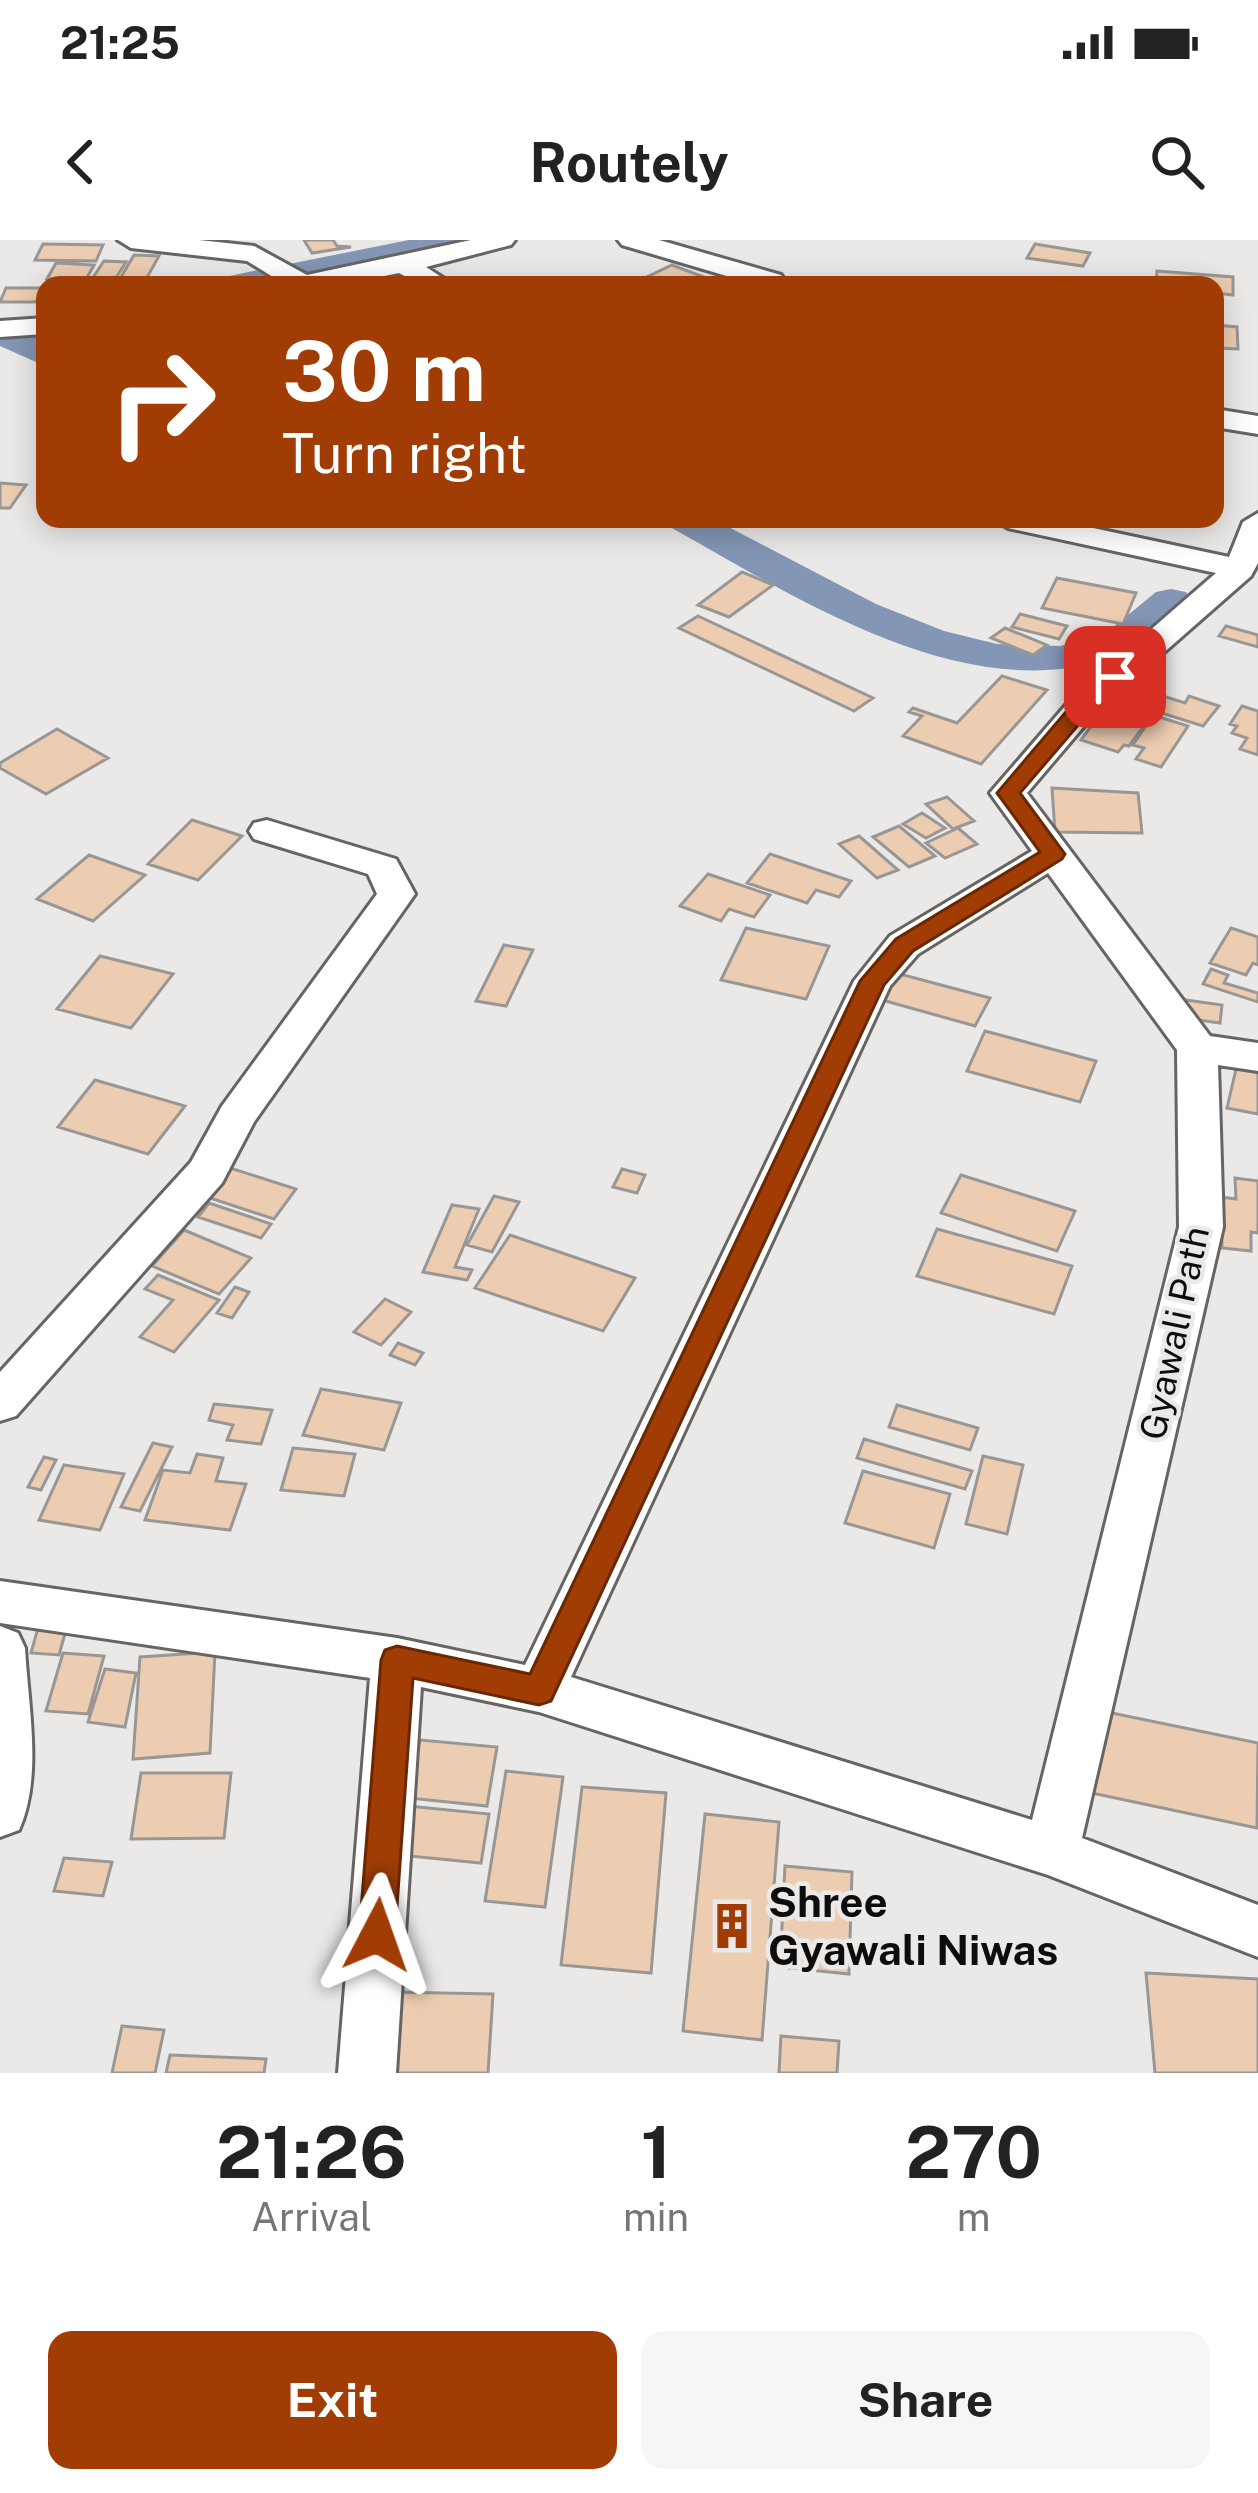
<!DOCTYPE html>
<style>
:root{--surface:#fff;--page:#f6f6f6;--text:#222;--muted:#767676;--accent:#a13d04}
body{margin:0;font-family:"Public Sans",sans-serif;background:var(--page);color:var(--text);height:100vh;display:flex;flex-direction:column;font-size:45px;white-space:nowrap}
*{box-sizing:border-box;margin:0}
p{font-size:39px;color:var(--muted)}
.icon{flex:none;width:66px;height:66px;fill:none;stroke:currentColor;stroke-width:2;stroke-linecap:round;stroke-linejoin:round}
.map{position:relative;height:1833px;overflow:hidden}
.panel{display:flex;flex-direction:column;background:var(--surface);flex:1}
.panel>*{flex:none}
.hud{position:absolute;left:36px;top:36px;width:1188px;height:252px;border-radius:24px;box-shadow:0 6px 30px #0003;background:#a13d04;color:#fff;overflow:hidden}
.pin{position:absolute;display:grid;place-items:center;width:102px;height:102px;color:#fff;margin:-51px;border-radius:24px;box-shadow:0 6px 18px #0006}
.me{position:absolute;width:132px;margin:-66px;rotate:4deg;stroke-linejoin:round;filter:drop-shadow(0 0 9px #0008)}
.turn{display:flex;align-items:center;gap:42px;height:252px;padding:0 48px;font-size:54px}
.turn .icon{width:156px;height:156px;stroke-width:2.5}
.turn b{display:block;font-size:84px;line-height:102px}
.eta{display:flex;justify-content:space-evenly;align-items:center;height:204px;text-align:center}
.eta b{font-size:72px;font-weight:700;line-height:84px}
.primary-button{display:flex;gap:24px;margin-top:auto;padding:24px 48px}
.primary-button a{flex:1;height:138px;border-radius:24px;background:var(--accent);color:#fff;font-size:48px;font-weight:700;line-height:138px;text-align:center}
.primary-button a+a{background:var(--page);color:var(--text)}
.status{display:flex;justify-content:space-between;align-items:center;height:84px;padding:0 60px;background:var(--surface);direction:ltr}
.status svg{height:33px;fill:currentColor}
header{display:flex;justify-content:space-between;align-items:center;height:156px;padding:0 48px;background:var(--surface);font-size:54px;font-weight:700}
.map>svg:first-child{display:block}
</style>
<div class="status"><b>21:25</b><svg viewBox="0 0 49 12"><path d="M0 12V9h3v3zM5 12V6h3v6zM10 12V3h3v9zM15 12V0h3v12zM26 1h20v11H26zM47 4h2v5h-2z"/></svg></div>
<header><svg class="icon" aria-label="back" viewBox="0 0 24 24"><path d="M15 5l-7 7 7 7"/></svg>Routely<svg class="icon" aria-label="search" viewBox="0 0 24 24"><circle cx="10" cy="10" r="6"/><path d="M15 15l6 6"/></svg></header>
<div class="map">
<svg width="1258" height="1833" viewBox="0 0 1258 1833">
<rect width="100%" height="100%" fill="#ebe9e7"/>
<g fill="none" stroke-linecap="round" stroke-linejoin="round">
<!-- canal -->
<path fill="#8396b5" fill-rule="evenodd" d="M 409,0 L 475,0 L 459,10 L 285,45 L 217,45 L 222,38 L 234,35 Z
M 0,82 L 45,101 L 45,126 L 0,106 Z
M 664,279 L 713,279 L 876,364 L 944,391 L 997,404 L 1060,406 L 1106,393 L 1156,352 L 1171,349 L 1186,352 L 1192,361 C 1170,392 1136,411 1101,421 C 957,463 792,355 670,287 Z"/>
</g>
<!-- building -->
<path fill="#edcdb2" stroke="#999795" stroke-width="3" d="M 304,0 L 333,0 L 337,6 L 351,7 L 312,13 Z
M 43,4 L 103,5 L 96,21 L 35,20 Z
M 1035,4 L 1090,13 L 1083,26 L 1027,18 Z
M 134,15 L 159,16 L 144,43 L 118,42 Z
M 104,21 L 126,22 L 114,41 L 92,39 Z
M 56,23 L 94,25 L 85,41 L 47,39 Z
M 672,25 L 701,36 L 683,45 L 657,45 L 643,39 Z
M 1157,31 L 1233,37 L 1233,55 L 1215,53 L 1215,45 L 1156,45 Z
M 6,48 L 42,48 L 36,62 L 0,62 Z
M 1215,85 L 1237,87 L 1238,109 L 1215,108 Z
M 0,243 L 26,245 L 10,268 L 0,268 Z
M 742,332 L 773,345 L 729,377 L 698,365 Z
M 1057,338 L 1136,353 L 1123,384 L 1042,368 Z
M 1020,374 L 1067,386 L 1059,399 L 1012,387 Z
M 698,376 L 873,458 L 854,471 L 679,388 Z
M 1226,386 L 1258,395 L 1258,407 L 1219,396 Z
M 1005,388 L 1047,405 L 1033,415 L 991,398 Z
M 1002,436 L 1047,450 L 981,524 L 903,496 L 922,476 L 909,472 L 913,468 L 957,483 Z
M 1150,452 L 1185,463 L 1189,456 L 1219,466 L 1203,486 L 1139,466 Z
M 1109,462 L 1152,475 L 1129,506 L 1124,505 L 1118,512 L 1081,500 Z
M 1242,466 L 1258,471 L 1258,515 L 1240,509 L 1247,498 L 1232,493 L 1237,486 L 1230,484 Z
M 1153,475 L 1188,486 L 1161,527 L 1136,519 L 1144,508 L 1133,505 Z
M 57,489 L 108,518 L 46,554 L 0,528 L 0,523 Z
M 1052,548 L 1138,553 L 1142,593 L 1055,592 Z
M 947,557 L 974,581 L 953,589 L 926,564 Z
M 922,573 L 945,588 L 926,598 L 903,584 Z
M 192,580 L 242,596 L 198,640 L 148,624 Z
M 899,586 L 935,616 L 909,627 L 873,597 Z
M 958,588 L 977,604 L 945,618 L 926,603 Z
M 859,596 L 898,630 L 877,638 L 839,604 Z
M 770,614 L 851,641 L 839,657 L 816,650 L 807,663 L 747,643 Z
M 89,615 L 145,635 L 93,681 L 37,659 Z
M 708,634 L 770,655 L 754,677 L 729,669 L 721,681 L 680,666 Z
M 746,688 L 829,706 L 806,759 L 721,740 Z
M 1231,688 L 1258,697 L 1258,725 L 1253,723 L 1246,735 L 1210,723 Z
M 504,705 L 533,710 L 506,766 L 476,761 Z
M 100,716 L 173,734 L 131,788 L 57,769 Z
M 1211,729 L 1228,735 L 1224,743 L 1258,753 L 1258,762 L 1203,744 Z
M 896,733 L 990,758 L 975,786 L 882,760 Z
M 1186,760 L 1222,765 L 1220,783 L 1184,778 Z
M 985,791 L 1096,821 L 1080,862 L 967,831 Z
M 1237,825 L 1258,829 L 1258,874 L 1227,868 Z
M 95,840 L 185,866 L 148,914 L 58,887 Z
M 224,926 L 296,949 L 274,979 L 201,955 Z
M 622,929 L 645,935 L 637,953 L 613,947 Z
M 961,935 L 1075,971 L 1057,1011 L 941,973 Z
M 1235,938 L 1258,941 L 1258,993 L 1251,992 L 1251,1011 L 1222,1008 L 1221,957 L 1236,959 Z
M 494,956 L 519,962 L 492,1012 L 467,1005 Z
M 209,963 L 271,984 L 261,998 L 198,977 Z
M 452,965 L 479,969 L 455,1027 L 472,1030 L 467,1040 L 423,1032 Z
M 937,989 L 1072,1026 L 1054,1074 L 917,1036 Z
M 184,990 L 251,1018 L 219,1054 L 152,1026 Z
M 510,995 L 635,1038 L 603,1091 L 475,1048 Z
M 158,1035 L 219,1060 L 174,1112 L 140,1097 L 173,1060 L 145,1049 Z
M 235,1047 L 249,1052 L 232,1078 L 217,1073 Z
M 385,1059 L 411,1072 L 381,1105 L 354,1092 Z
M 398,1103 L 423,1113 L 415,1125 L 390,1115 Z
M 321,1149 L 401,1163 L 384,1210 L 303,1195 Z
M 214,1164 L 272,1170 L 261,1204 L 227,1200 L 233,1185 L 209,1180 Z
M 897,1165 L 978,1188 L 970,1210 L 889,1187 Z
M 864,1199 L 972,1231 L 965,1249 L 857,1218 Z
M 153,1203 L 172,1207 L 140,1271 L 121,1267 Z
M 293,1208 L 355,1214 L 344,1256 L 281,1250 Z
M 197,1214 L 223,1218 L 216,1241 L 246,1244 L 230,1290 L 145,1280 L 163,1230 L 190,1233 Z
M 983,1216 L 1023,1225 L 1007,1294 L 966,1284 Z
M 44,1217 L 56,1220 L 41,1250 L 28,1247 Z
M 64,1225 L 124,1234 L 100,1290 L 39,1280 Z
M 863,1231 L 950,1254 L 934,1308 L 845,1283 Z
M 38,1388 L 66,1390 L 59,1415 L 31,1413 Z
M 215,1412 L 210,1513 L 133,1519 L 140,1417 Z
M 63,1413 L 104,1416 L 88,1474 L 46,1471 Z
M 105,1429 L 136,1433 L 125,1487 L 88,1482 Z
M 1102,1471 L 1258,1503 L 1257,1588 L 1092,1553 Z
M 420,1500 L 497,1507 L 487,1566 L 409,1558 Z
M 506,1531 L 563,1537 L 545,1667 L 485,1661 Z
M 141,1533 L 231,1533 L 224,1598 L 131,1599 Z
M 582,1547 L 666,1553 L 651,1733 L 561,1725 Z
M 408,1566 L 489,1574 L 481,1623 L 399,1615 Z
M 705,1574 L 779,1582 L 762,1800 L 683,1791 Z
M 64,1618 L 112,1622 L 103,1656 L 54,1651 Z
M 785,1626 L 852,1632 L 849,1734 L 780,1727 Z
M 1146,1733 L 1258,1739 L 1258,1833 L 1155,1833 Z
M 392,1752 L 493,1754 L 488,1833 L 385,1833 Z
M 122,1786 L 164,1790 L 155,1833 L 112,1833 Z
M 781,1796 L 839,1801 L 837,1833 L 779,1833 Z
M 170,1815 L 266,1819 L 264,1833 L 166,1833 Z"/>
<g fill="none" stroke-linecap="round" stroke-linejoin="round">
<defs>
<path id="street" d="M 118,0 L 199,0 L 254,6 L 307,35 L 471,0 L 515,0 L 511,5 L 426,27 L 454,45 L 421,45 L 399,33 L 340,45 L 286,45 L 247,21 L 131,8 Z
M 618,0 L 659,0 L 781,35 L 785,41 L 757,45 L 622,5 Z
M 45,78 L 45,94 L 0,97 L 0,81 Z
M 1215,169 L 1258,176 L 1258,194 L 1215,187 Z
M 1258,273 L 1258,323 L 1251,336 L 1096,472 L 1027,553 L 1210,796 L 1258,803 L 1258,831 L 1218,825 L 1223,987 L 1082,1598 L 1258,1665 L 1258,1717 L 1048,1635 L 539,1472 L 421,1447 L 396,1833 L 338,1833 L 370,1438 L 0,1383 L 0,1341 L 397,1398 L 525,1425 L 854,741 L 890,696 L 1032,611 L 990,553 L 1072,458 L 1216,333 L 1008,288 L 993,279 L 1051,279 L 1229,317 L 1243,282 ZM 1048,633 L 1177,810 L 1179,987 L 1032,1580 L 571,1437 L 890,746 L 918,714 Z
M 267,580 L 396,619 L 415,654 L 254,882 L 222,943 L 16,1176 L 0,1181 L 0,1132 L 191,922 L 222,866 L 377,654 L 368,634 L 254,599 L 249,591 L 254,583 Z
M 0,1386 L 18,1393 L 25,1408 C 28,1465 43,1537 19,1590 L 0,1597 Z"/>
</defs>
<!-- street casing -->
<use href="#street" stroke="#676563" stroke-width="6"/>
<!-- street -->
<use href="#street" fill="#fff" fill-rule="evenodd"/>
</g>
<!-- route -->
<path fill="#a13d04" stroke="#692803" stroke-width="3" d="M 1115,431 L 1123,433 L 1123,442 L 1092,469 L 1020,553 L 1065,614 L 1062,619 L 913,711 L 884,745 L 551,1461 L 539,1465 L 413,1438 L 395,1695 L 390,1707 L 377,1712 L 364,1707 L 359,1695 L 381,1420 L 385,1410 L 397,1406 L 530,1434 L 860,741 L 896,699 L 1040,612 L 997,553 L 1076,460 Z"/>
<!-- icons -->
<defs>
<symbol id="building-bare" viewBox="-9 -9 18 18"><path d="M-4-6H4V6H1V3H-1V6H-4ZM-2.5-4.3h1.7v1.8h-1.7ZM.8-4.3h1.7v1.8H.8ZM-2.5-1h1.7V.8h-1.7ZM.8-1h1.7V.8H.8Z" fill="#a13d04" stroke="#ebe9e7" stroke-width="2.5" paint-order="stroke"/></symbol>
</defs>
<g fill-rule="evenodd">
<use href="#building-bare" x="699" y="1653" width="66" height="66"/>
</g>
<g text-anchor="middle" stroke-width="9" stroke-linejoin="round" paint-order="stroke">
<!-- street labels -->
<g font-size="36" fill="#0e0d0d" stroke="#ebe9e7">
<text transform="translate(1174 1093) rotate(-78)" y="13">Gyawali Path</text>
</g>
<!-- near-poi labels -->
<g font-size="42" font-weight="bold" fill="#0e0d0d" stroke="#ebe9e7" text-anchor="start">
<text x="768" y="1677">Shree<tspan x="768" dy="48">Gyawali Niwas</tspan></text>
</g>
</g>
</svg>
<div class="pin" style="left:1115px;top:437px;background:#d93025"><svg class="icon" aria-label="arrive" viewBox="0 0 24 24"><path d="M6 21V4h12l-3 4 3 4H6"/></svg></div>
<svg class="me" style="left:377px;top:1695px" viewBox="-20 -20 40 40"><path d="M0-17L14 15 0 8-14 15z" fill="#a13d04" stroke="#fff" stroke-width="4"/></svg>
<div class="hud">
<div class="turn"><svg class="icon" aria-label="right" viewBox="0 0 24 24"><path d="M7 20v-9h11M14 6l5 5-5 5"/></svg><div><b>30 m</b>Turn right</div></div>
</div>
</div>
<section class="panel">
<div class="eta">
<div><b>21:26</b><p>Arrival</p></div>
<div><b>1</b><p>min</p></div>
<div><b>270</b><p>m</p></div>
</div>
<div class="primary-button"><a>Exit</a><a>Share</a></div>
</section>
